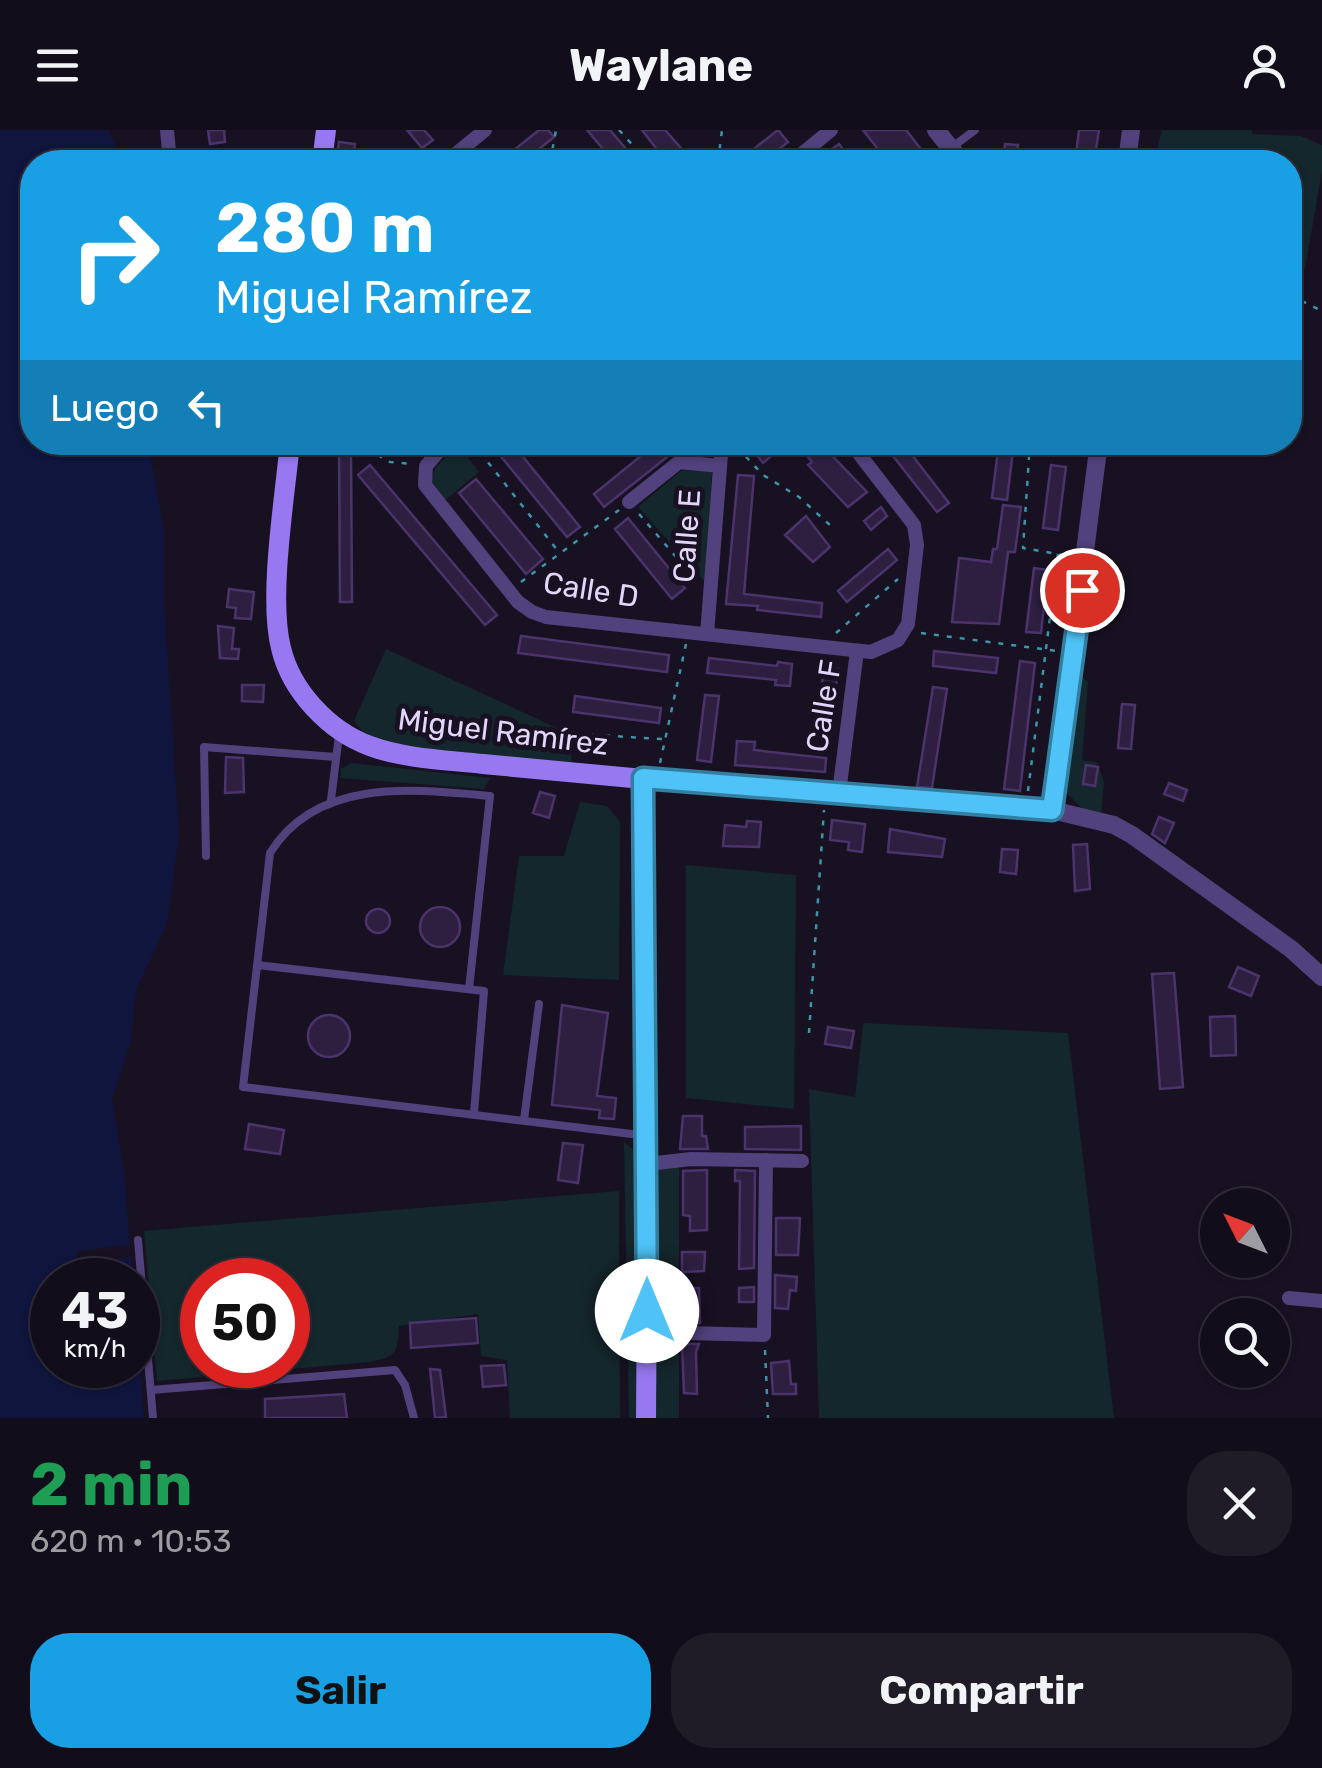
<!DOCTYPE html>
<html lang="es">
<meta charset="utf-8">
<style>
:root{--surface:#120d1a;--page:#1f1b27;--text:#f1f3f6;--muted:#9c9ca2;--line:#312d39;--accent:#199fe4}
body{margin:0;font-family:Rubik,sans-serif;background:var(--page);color:var(--text);height:100vh;display:flex;flex-direction:column;font-size:38px;white-space:nowrap}
*{box-sizing:border-box;margin:0}
p{font-size:32px;color:var(--muted)}
.icon{flex:none;width:55px;height:55px;fill:none;stroke:currentColor;stroke-width:2;stroke-linecap:round;stroke-linejoin:round}
.map{position:relative;height:1288px;overflow:hidden}
.sheet{display:flex;flex-direction:column;background:var(--surface);flex:1}
.sheet>*{flex:none}
.banner{position:absolute;left:20px;top:20px;width:1282px;height:305px;border-radius:40px;box-shadow:0 2px 8px #0004,0 0 0 2px var(--line);background:#199fe4;color:#fff;overflow:hidden}
.needle{width:65px;rotate:312deg}
.fabs{position:absolute;left:1200px;top:1058px;display:grid;gap:20px}
.fabs a{display:grid;place-items:center;width:90px;height:90px;border-radius:50%;background:var(--surface);box-shadow:0 2px 8px #0004,0 0 0 2px var(--line);font-size:50px}
.speed{position:absolute;left:30px;top:1128px;display:flex;gap:20px;font-size:50px;font-weight:700;text-align:center}
.speed>*{display:grid;place-content:center;width:130px;height:130px;border-radius:50%;background:var(--surface);box-shadow:0 2px 8px #0004,0 0 0 2px var(--line);line-height:1}
.speed small{font-size:25px;font-weight:400}
.speed .limit{border:15px solid #d22;background:#fff;color:#111}
.pin{position:absolute;display:grid;place-items:center;width:85px;height:85px;color:#fff;margin:-42px;border:5px solid #fff;border-radius:50%;box-shadow:0 2px 10px #0007}
.me{position:absolute;width:110px;margin:-55px;rotate:0deg;stroke-linejoin:round;filter:drop-shadow(0 0 8px #0008)}
.turn{display:flex;align-items:center;gap:35px;height:210px;padding:0 30px;font-size:45px}
.turn .icon{width:130px;height:130px;stroke-width:2.5}
.turn b{display:block;font-size:70px;line-height:85px}
.then{display:flex;align-items:center;height:95px;padding:0 30px;background:#0003;gap:20px;font-size:38px}
.round{display:grid;place-items:center;flex:none;width:105px;height:105px;border-radius:40px;background:var(--page)}
.headline{display:flex;align-items:center;justify-content:space-between;height:170px;padding:0 30px}
h1{font-size:60px;font-weight:700;line-height:75px;color:#1e9e55}
.button{display:flex;gap:20px;margin-top:auto;padding:20px 30px}
.button a{flex:1;height:115px;border-radius:40px;background:var(--accent);color:#111;font-size:40px;font-weight:700;line-height:115px;text-align:center}
.button a+a{background:var(--page);color:var(--text)}
header{display:flex;justify-content:space-between;align-items:center;height:130px;padding:0 30px;background:var(--surface);font-size:45px;font-weight:700}
.map>svg:first-child{display:block}
</style>
<header><svg class="icon" aria-label="menu" viewBox="0 0 24 24"><path d="M4 6h16M4 12h16M4 18h16"/></svg>Waylane<svg class="icon" aria-label="person" viewBox="0 0 24 24"><circle cx="12" cy="8" r="4"/><path d="M4 21q1-7 8-7t8 7"/></svg></header>
<div class="map">
<svg width="1322" height="1288" viewBox="0 0 1322 1288">
<rect width="100%" height="100%" fill="#181122"/>
<!-- green -->
<path fill="#14272c" fill-rule="evenodd" d="M 1162,0 L 1252,0 L 1252,4 L 1301,6 L 1322,15 L 1322,41 L 1305,139 L 1290,137 L 1290,32 L 1154,32 Z
M 458,315 L 479,342 L 444,371 L 430,354 L 435,338 Z
M 682,340 L 712,341 L 706,453 L 638,377 Z
M 386,519 L 568,603 L 572,635 L 443,623 L 378,611 L 363,602 L 354,591 Z
M 1077,541 L 1088,552 L 1082,630 L 1098,633 L 1104,653 L 1101,684 L 1084,681 L 1064,660 Z
M 351,633 L 490,648 L 484,659 L 340,648 L 341,639 Z
M 580,672 L 607,676 L 620,692 L 619,850 L 503,845 L 519,726 L 564,726 Z
M 686,735 L 796,745 L 794,979 L 686,968 Z
M 863,893 L 1068,903 L 1114,1288 L 819,1288 L 809,959 L 855,967 Z
M 624,1012 L 641,1027 L 641,1288 L 629,1288 Z
M 654,1036 L 679,1036 L 679,1288 L 652,1288 Z
M 619,1061 L 620,1288 L 510,1288 L 507,1230 L 481,1226 L 478,1184 L 399,1196 C 397,1223 398,1226 370,1232 L 157,1251 L 144,1101 ZM 202,1150 L 288,1150 L 288,1235 L 202,1235 Z"/>
<!-- water -->
<path fill="#0f153d" d="M 0,0 L 108,0 L 124,32 L 32,32 L 32,312 L 152,313 L 150,324 L 164,401 L 164,469 L 179,705 L 167,794 L 136,860 L 131,911 L 112,969 L 124,1043 L 133,1150 L 52,1150 L 52,1235 L 138,1235 L 138,1207 L 144,1288 L 0,1288 Z"/>
<!-- pier -->
<path fill="#181122" d="M 130,1115 L 131,1127 L 78,1133 L 77,1121 Z"/>
<!-- building -->
<path fill="#2e1f41" stroke="#4b336b" stroke-width="2.5" d="M 208,0 L 224,0 L 225,12 L 210,14 Z
M 407,0 L 424,0 L 433,10 L 422,18 Z
M 539,0 L 548,0 L 554,7 L 523,32 L 499,32 Z
M 587,0 L 610,0 L 637,32 L 614,32 Z
M 642,0 L 665,0 L 681,18 L 665,30 Z
M 778,0 L 788,12 L 763,32 L 737,32 Z
M 863,0 L 906,0 L 931,32 L 888,32 Z
M 1079,0 L 1099,0 L 1094,32 L 1075,32 Z
M 339,12 L 355,14 L 352,32 L 336,32 Z
M 839,14 L 853,32 L 832,32 L 825,24 Z
M 1005,14 L 1018,15 L 1017,23 L 1041,25 L 1041,32 L 1003,32 Z
M 489,312 L 511,312 L 580,397 L 567,407 Z
M 658,312 L 686,312 L 604,377 L 594,364 Z
M 762,312 L 788,312 L 763,333 L 753,320 Z
M 796,312 L 819,312 L 867,362 L 848,377 L 808,335 L 812,332 Z
M 882,312 L 902,312 L 949,373 L 937,382 Z
M 999,312 L 1014,312 L 1007,370 L 992,368 Z
M 339,319 L 351,319 L 352,472 L 340,472 Z
M 370,335 L 497,485 L 485,495 L 358,345 Z
M 1051,335 L 1066,337 L 1058,400 L 1043,398 Z
M 738,345 L 754,346 L 744,464 L 822,473 L 821,487 L 757,480 L 758,476 L 726,474 Z
M 476,349 L 543,429 L 526,444 L 459,363 Z
M 1003,375 L 1021,377 L 1015,422 L 1008,422 L 999,494 L 952,492 L 959,428 L 991,432 L 993,419 L 997,419 Z
M 881,377 L 887,386 L 871,400 L 864,391 Z
M 806,386 L 830,417 L 813,432 L 785,405 Z
M 628,388 L 685,458 L 672,469 L 615,399 Z
M 888,419 L 897,430 L 847,472 L 838,461 Z
M 1034,438 L 1048,440 L 1041,503 L 1026,502 Z
M 229,459 L 254,462 L 251,489 L 235,488 L 236,478 L 227,477 Z
M 218,496 L 234,498 L 232,519 L 239,519 L 238,529 L 220,528 Z
M 521,506 L 669,525 L 667,542 L 518,523 Z
M 934,521 L 998,528 L 996,543 L 933,536 Z
M 709,528 L 777,536 L 778,532 L 792,534 L 790,556 L 775,555 L 776,550 L 707,543 Z
M 1020,531 L 1035,533 L 1020,661 L 1004,659 Z
M 824,537 L 838,539 L 830,604 L 816,603 Z
M 242,555 L 264,555 L 263,572 L 242,571 Z
M 933,557 L 947,559 L 932,658 L 917,657 Z
M 705,565 L 719,566 L 711,632 L 697,630 Z
M 575,566 L 661,578 L 659,593 L 573,582 Z
M 1122,574 L 1135,575 L 1131,619 L 1118,618 Z
M 737,611 L 755,612 L 754,620 L 826,628 L 825,642 L 735,635 Z
M 226,627 L 243,628 L 244,662 L 225,663 Z
M 1086,635 L 1098,637 L 1095,656 L 1083,654 Z
M 1169,653 L 1187,660 L 1183,671 L 1164,664 Z
M 540,662 L 555,666 L 549,688 L 533,683 Z
M 1159,687 L 1174,693 L 1165,713 L 1152,704 Z
M 832,690 L 865,694 L 862,722 L 848,720 L 849,712 L 830,710 Z
M 747,691 L 761,692 L 759,717 L 723,716 L 725,695 L 746,697 Z
M 890,699 L 945,709 L 942,727 L 888,722 Z
M 1087,714 L 1090,759 L 1075,761 L 1073,715 Z
M 1002,719 L 1018,720 L 1016,744 L 1000,742 Z
M420 797a20 20 0 1 1 40 0a20 20 0 1 1-40 0Z
M366 791a12 12 0 1 1 24 0a12 12 0 1 1-24 0Z
M 1238,837 L 1259,846 L 1251,866 L 1229,857 Z
M 1174,843 L 1183,957 L 1160,959 L 1152,844 Z
M 562,875 L 608,883 L 597,966 L 616,968 L 614,989 L 599,988 L 600,980 L 552,975 Z
M308 906a21 21 0 1 1 42 0a21 21 0 1 1-42 0Z
M 1235,886 L 1236,925 L 1211,926 L 1210,887 Z
M 828,897 L 854,901 L 851,918 L 825,914 Z
M 683,986 L 702,986 L 702,1006 L 706,1006 L 708,1019 L 680,1019 Z
M 249,994 L 284,1000 L 280,1024 L 245,1019 Z
M 801,996 L 801,1020 L 745,1019 L 745,997 Z
M 563,1013 L 583,1015 L 578,1053 L 558,1050 Z
M 707,1040 L 707,1100 L 690,1101 L 690,1086 L 683,1085 L 683,1041 Z
M 735,1040 L 755,1041 L 754,1138 L 739,1139 L 740,1051 L 735,1051 Z
M 776,1088 L 800,1088 L 798,1125 L 776,1125 Z
M 682,1122 L 705,1122 L 704,1141 L 682,1142 Z
M 775,1145 L 797,1147 L 796,1161 L 790,1160 L 788,1179 L 775,1178 Z
M 754,1157 L 754,1172 L 739,1172 L 739,1158 Z
M 678,1158 L 699,1158 L 700,1193 L 682,1192 L 683,1175 L 679,1175 Z
M 476,1188 L 478,1213 L 411,1218 L 410,1193 Z
M 682,1214 L 699,1214 L 696,1222 L 697,1264 L 684,1263 Z
M 789,1231 L 791,1254 L 796,1254 L 796,1264 L 773,1264 L 771,1233 Z
M 504,1235 L 506,1255 L 483,1257 L 481,1236 Z
M 430,1239 L 440,1240 L 446,1287 L 435,1288 Z
M 344,1264 L 347,1288 L 265,1288 L 265,1269 Z"/>
<g fill="none" stroke-linecap="round" stroke-linejoin="round">
<!-- path -->
<path stroke="#3c95a9" stroke-width="2.5" stroke-dasharray="5 8" stroke-linecap="butt" d="M 619,0 L 648,32
M 536,32 L 550,21
M 550,32 L 556,0
M 718,32 L 722,0
M 1290,165 L 1322,181
M 355,312 L 390,332 L 413,334
M 472,312 L 558,421
M 1030,312 L 1023,418 L 1069,426
M 737,317 L 763,345 L 799,367 L 831,396
M 639,384 L 696,450
M 521,452 L 619,380
M 836,503 L 898,449
M 921,503 L 1057,521
M 579,604 L 662,609
M 660,633 L 686,514
M 1028,661 L 1058,424
M 809,903 L 824,680
M 765,1220 L 768,1288"/>
<!-- service -->
<path stroke="#51417c" stroke-width="8" d="M 951,18 L 975,0
M 331,670 L 339,605
M 206,726 L 204,617 L 336,627
M 257,835 L 484,861 L 474,983
M 469,859 L 490,666 C 414,659 317,647 270,723 L 243,957 L 648,1006
M 524,990 L 539,874
M 138,1110 L 153,1288
M 151,1260 L 395,1240 L 405,1255 L 414,1288"/>
<!-- minor -->
<path stroke="#51417c" stroke-width="14" d="M 167,0 L 170,32
M 446,32 L 485,0
M 792,32 L 831,0
M 447,312 L 426,336 L 425,355 L 518,472 L 532,482 L 546,487 L 871,522 L 898,510 L 908,494 L 917,415 L 914,395 L 850,312
M 679,332 L 720,336
M 629,372 L 704,312
M 707,504 L 722,312
M 839,663 L 857,521
M 648,1034 L 691,1029 L 802,1031
M 1289,1168 L 1322,1171
M 647,1202 L 764,1205 L 766,1030"/>
<!-- tertiary -->
<path stroke="#51417c" stroke-width="18" d="M 936,0 L 962,32
M 1127,32 L 1131,0
M 643,649 L 1052,680 L 1114,695 L 1132,705 L 1291,819 L 1322,847
M 1052,680 L 1099,312"/>
<!-- secondary -->
<path stroke="#9878f0" stroke-width="20" d="M 322,32 L 326,0
M 290,312 C 285,367 268,467 281,518 C 291,561 329,601 370,616 C 405,629 447,630 483,634 C 537,639 590,644 643,649 L 648,1006 L 646,1288"/>
</g>
<g fill="none" stroke-linecap="round" stroke-linejoin="round">
<defs>
<path id="route" d="M 647,1181 L 643,648 L 1052,680 L 1082,460"/>
</defs>
<!-- route casing -->
<use href="#route" stroke="#337fa1" stroke-width="25"/>
<!-- route -->
<use href="#route" stroke="#4fc3f7" stroke-width="18"/>
</g>
<g text-anchor="middle" stroke-width="10" stroke-linejoin="round" paint-order="stroke">
<!-- street labels -->
<g font-size="30" fill="#e3d6fb" stroke="#181122">
<text transform="translate(687 406) rotate(-86)" y="10">Calle E</text>
<text transform="translate(591 460) rotate(9)" y="10">Calle D</text>
<text transform="translate(824 576) rotate(-81)" y="10">Calle F</text>
<text transform="translate(503 602) rotate(7)" y="10">Miguel Ramírez</text>
</g>
</g>
</svg>
<div class="fabs">
<a><svg class="needle" viewBox="-14 -14 28 28"><path d="M0-13l5 13h-10z" fill="#e53935"/><path d="M0 13l5-13h-10z" fill="#9c9ca2"/></svg></a>
<a><svg class="icon" aria-label="search" viewBox="0 0 24 24"><circle cx="10" cy="10" r="6"/><path d="M15 15l6 6"/></svg></a>
</div>
<div class="speed"><div>43<small>km/h</small></div><div class="limit">50</div></div>
<div class="pin" style="left:1082px;top:460px;background:#d93025"><svg class="icon" aria-label="arrive" viewBox="0 0 24 24"><path d="M6 21V4h12l-3 4 3 4H6"/></svg></div>
<svg class="me" style="left:647px;top:1181px" viewBox="-20 -20 40 40"><circle r="19" fill="#fff"/><path d="M0-13L10 11 0 6-10 11z" fill="#4fc3f7"/></svg>
<div class="banner">
<div class="turn"><svg class="icon" aria-label="right" viewBox="0 0 24 24"><path d="M7 20v-9h11M14 6l5 5-5 5"/></svg><div><b>280 m</b>Miguel Ramírez</div></div>
<div class="then">Luego<svg class="icon" aria-label="left" viewBox="0 0 24 24"><path d="M17 20v-9H6M10 6l-5 5 5 5"/></svg></div>
</div>
</div>
<section class="sheet">
<div class="headline"><div><h1>2 min</h1><p>620 m · 10:53</p></div><a class="round"><svg class="icon" aria-label="close" viewBox="0 0 24 24"><path d="M6 6l12 12M18 6L6 18"/></svg></a></div>
<div class="button"><a>Salir</a><a>Compartir</a></div>
</section>
